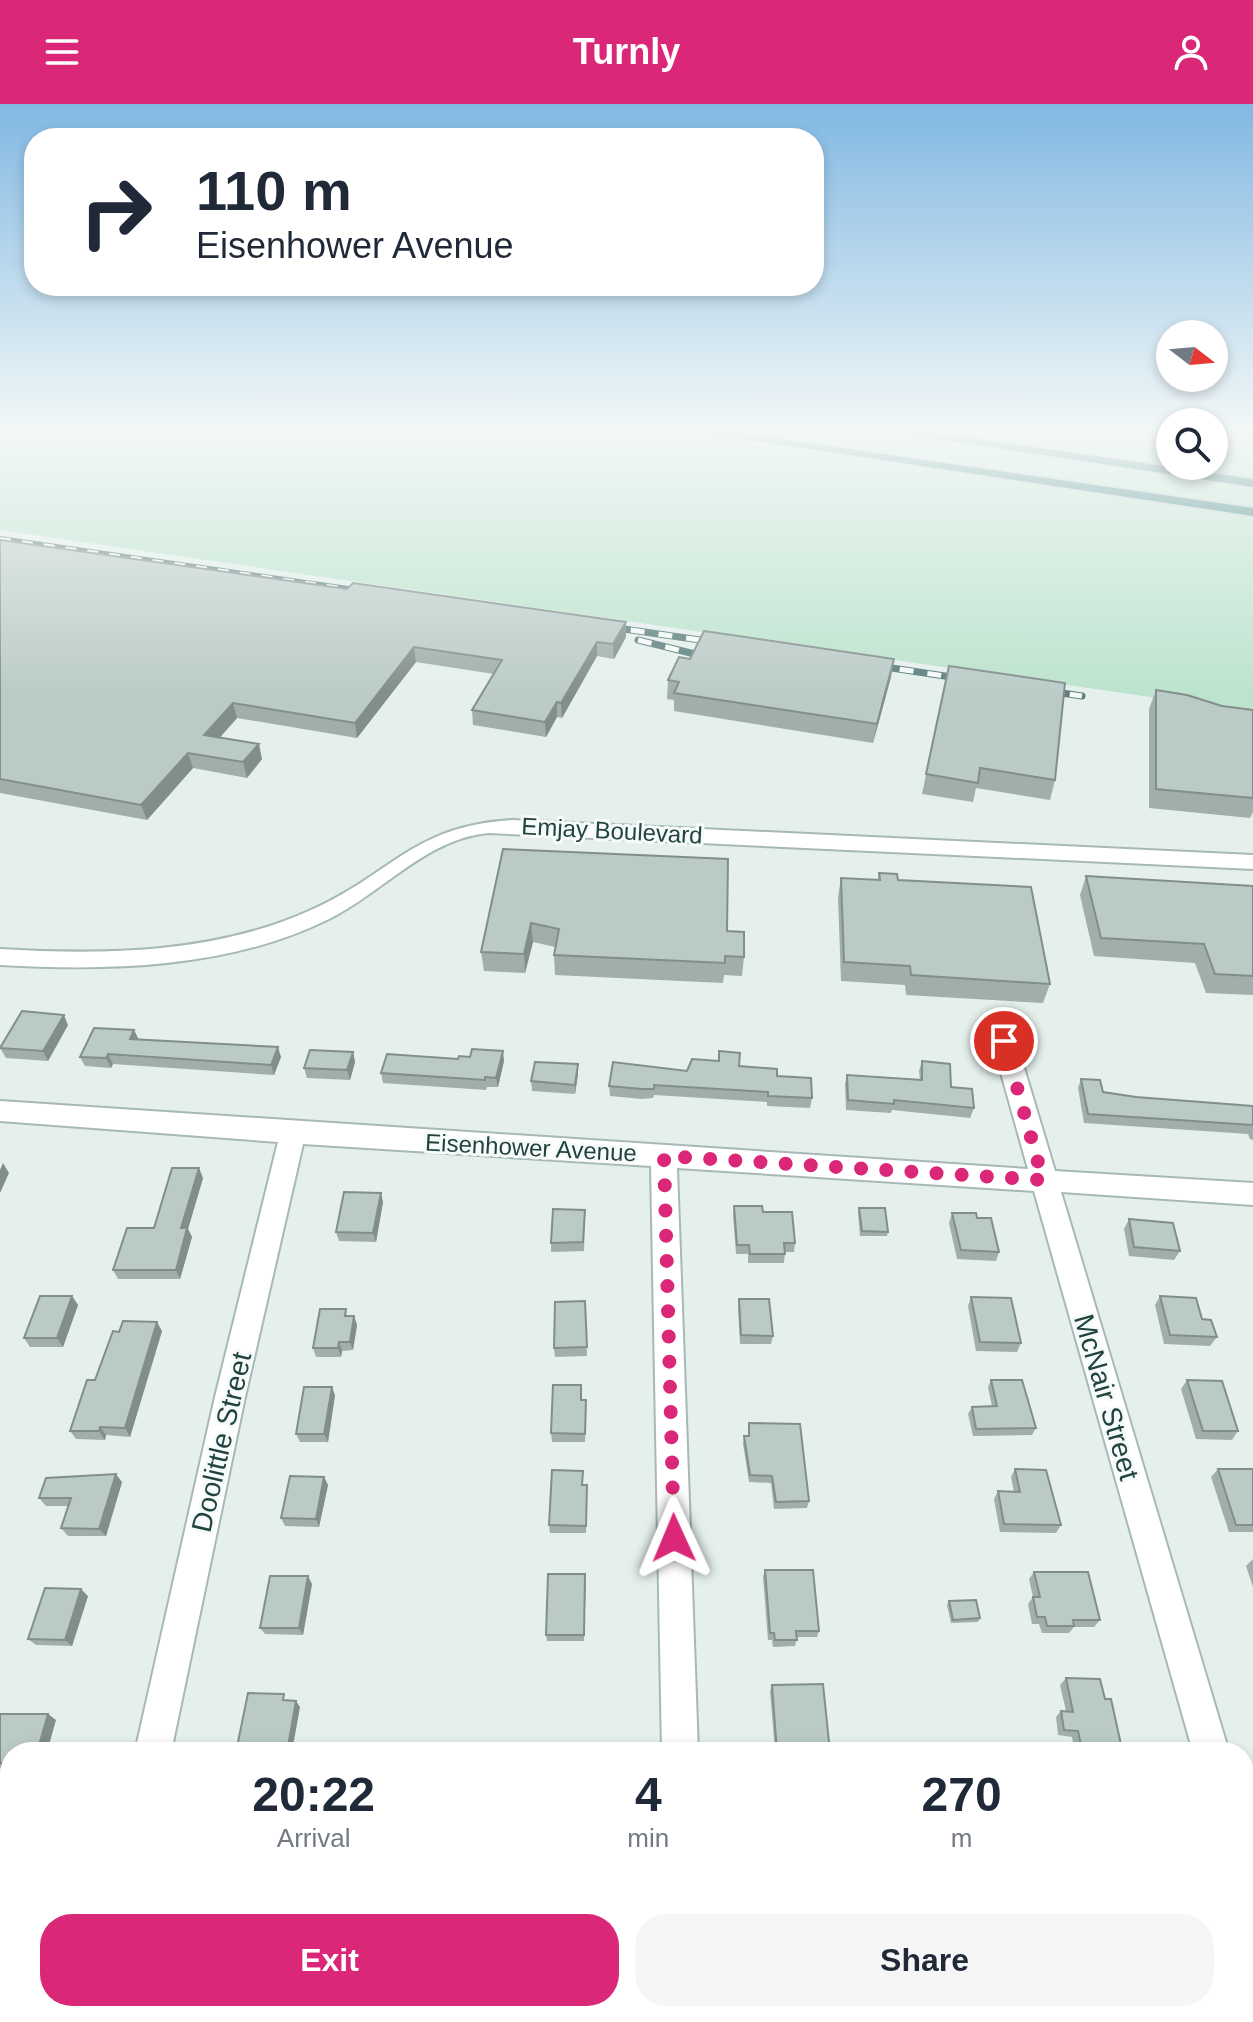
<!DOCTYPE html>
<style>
:root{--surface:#fff;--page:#f6f6f7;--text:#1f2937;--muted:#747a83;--accent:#db2777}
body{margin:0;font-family:Arial,sans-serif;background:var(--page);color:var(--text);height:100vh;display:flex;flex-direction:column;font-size:30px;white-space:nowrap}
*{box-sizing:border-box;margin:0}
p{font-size:26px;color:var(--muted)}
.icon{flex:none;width:44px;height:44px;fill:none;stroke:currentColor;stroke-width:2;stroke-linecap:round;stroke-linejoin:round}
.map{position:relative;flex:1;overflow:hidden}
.details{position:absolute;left:0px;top:1638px;width:1254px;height:280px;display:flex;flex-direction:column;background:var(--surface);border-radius:32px 32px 0 0;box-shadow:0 4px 12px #0003}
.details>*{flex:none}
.hud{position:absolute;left:24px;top:24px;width:800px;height:168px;border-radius:32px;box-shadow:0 4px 12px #0003;background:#fff;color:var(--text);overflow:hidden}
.needle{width:52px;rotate:106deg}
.controls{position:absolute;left:1156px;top:216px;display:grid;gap:16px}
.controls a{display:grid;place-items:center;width:72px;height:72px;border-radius:50%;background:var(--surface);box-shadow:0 4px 12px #0003;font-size:40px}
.pin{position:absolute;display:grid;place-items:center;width:68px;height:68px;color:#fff;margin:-34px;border:4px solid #fff;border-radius:50%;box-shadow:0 2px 8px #0007}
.me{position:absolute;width:88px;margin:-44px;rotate:359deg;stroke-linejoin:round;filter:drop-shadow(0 0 6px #0008)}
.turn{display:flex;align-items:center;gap:28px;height:168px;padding:0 40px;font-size:36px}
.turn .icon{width:104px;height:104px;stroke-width:2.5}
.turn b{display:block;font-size:56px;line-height:68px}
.eta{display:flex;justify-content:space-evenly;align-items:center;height:136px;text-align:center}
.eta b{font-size:48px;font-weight:700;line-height:56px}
.action{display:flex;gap:16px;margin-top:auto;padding:16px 40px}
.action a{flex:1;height:92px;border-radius:32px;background:var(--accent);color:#fff;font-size:32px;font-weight:700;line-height:92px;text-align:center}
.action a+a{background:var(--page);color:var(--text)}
header{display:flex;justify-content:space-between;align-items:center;height:104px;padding:0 40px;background:var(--accent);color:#fff;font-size:36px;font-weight:700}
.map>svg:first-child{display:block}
</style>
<header><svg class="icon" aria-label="menu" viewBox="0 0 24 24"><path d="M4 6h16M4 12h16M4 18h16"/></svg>Turnly<svg class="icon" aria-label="person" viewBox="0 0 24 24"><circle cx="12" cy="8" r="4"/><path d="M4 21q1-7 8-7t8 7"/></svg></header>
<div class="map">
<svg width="1253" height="1918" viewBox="0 0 1253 1918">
<rect width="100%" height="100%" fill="#e5f0ed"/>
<!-- green -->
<path fill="#bce3cd" d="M 0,324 L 634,324 L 933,364 L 1253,414 L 1253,608 L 0,426 Z
M 706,324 L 856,324 L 889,328 L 1253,383 L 1253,403 Z
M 909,324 L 1170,324 L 1170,361 L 941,328 Z
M 1214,324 L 1253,324 L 1253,374 L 1177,362 L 1214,362 Z"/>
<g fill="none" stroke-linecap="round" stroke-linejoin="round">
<defs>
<path id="minor" d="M 512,716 L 1253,751 L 1253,765 L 488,729 C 426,735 382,789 329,815 C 228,865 109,867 0,861 L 0,845 C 104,851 214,850 311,806 C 392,770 412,722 512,716 Z
M 1004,928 L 1012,931 L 1016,937 L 1055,1067 L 1253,1079 L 1253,1101 L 1061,1088 L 1229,1648 L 1193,1648 L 1034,1087 L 677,1064 L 698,1648 L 662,1648 L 651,1062 L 303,1040 L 245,1293 L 171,1648 L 135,1648 L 215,1293 L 278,1038 L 0,1017 L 0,997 L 1028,1065 L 992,937 L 996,931 Z
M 1244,1742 L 1253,1746 L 1253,1811 L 1244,1808 Z
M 77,1908 L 117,1908 L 114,1918 L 74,1918 Z
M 668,1908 L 708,1908 L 708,1918 L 668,1918 Z"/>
<path id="highway" d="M 671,324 L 705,324 L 1253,404 L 1253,412 Z
M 868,324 L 902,324 L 1253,375 L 1253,383 Z"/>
</defs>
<!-- minor casing -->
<use href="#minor" stroke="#a6b9b6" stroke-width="4"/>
<!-- highway casing -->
<use href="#highway" stroke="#c1cbca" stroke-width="4"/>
<!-- minor -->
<use href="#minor" fill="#fff" fill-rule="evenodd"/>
<!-- highway -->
<use href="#highway" fill="#297472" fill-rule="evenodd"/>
<defs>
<path id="rail-far1" d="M 0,435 L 369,488"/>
<path id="rail" d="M 603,522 L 721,539
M 638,536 L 715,555
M 872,561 L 971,576
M 1042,586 L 1082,592"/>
</defs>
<!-- rail-far1 casing -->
<use href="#rail-far1" stroke="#5c7f7c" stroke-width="6"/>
<!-- rail casing -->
<use href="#rail" stroke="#5c7f7c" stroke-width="7"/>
<!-- rail-far1 -->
<use href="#rail-far1" stroke="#f6fbfa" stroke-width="4" stroke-dasharray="11" stroke-linecap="butt"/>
<!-- rail -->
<use href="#rail" stroke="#f6fbfa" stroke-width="5" stroke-dasharray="14" stroke-linecap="butt"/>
</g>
<!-- wall -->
<path fill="#a0afab" d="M 0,436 L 626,533 L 614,555 L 597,552 L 562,614 L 557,613 L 546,633 L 473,621 L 472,606 L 494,570 L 416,558 L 357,634 L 237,614 L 220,633 L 262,655 L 247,674 L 193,664 L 147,716 L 0,689 Z
M 690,555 L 891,573 L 873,639 L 674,607 L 674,596 L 667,595 L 668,576 Z
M 949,562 L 1055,676 L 1050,696 L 976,684 L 973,698 L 922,690 Z
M 1156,586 L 1222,602 L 1253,606 L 1253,708 L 1250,714 L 1149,704 L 1149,605 Z
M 503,745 L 727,827 L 744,853 L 742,872 L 724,871 L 723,879 L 555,871 L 554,851 L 555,843 L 533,838 L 525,869 L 484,867 L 481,848 Z
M 879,769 L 898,776 L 1050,880 L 1043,899 L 906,891 L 905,881 L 841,877 L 838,793 L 841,774 L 878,776 Z
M 1086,772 L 1253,782 L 1253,891 L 1206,889 L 1195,859 L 1094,852 L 1080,791 Z
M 68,921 L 48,957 L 6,954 L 0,944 Z
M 134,926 L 138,935 L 281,953 L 274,971 L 113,960 L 111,964 L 85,962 L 80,953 Z
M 353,948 L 355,958 L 350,976 L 307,974 L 304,964 Z
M 458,955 L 504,957 L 498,983 L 487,983 L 486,986 L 383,979 L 381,969 Z
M 922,957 L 951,983 L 974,1004 L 970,1014 L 892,1006 L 891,1009 L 846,1006 L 845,980 L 847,971 L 920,976 L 919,967 Z
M 578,960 L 578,970 L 575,990 L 532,987 L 531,977 Z
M 739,962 L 777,972 L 812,994 L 810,1004 L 767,1002 L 767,998 L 654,991 L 653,994 L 642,995 L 610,992 L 609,982 L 687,967 Z
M 1081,975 L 1103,988 L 1136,993 L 1253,1002 L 1253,1036 L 1250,1035 L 1248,1030 L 1084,1019 L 1078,984 Z
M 203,1074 L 188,1125 L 192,1133 L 180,1175 L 118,1175 L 113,1166 Z
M 383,1098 L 376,1138 L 339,1137 L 336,1128 Z
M 734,1102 L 763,1108 L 795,1139 L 794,1148 L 785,1148 L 784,1159 L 748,1159 L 748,1150 L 736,1150 L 733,1111 Z
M 859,1104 L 888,1128 L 887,1132 L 860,1132 L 858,1109 Z
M 585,1106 L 584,1147 L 551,1148 L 551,1139 Z
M 952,1109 L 977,1114 L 999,1148 L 996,1157 L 957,1155 L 949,1119 Z
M 1129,1115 L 1180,1147 L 1174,1156 L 1129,1152 L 1124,1125 Z
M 72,1192 L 78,1201 L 63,1243 L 30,1243 L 24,1234 Z
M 1160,1192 L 1217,1233 L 1210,1242 L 1164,1240 L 1155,1201 Z
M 971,1193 L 1021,1239 L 1017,1248 L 976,1247 L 968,1202 Z
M 739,1195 L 773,1232 L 771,1240 L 740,1240 L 738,1204 Z
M 585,1197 L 587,1252 L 555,1253 L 554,1244 Z
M 354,1212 L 357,1221 L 353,1246 L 342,1247 L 341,1253 L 316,1253 L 313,1244 Z
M 162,1227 L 130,1333 L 106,1331 L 105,1336 L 76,1335 L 70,1327 L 95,1276 Z
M 991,1276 L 1036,1324 L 1032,1331 L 973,1332 L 968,1310 L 972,1303 L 992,1302 L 988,1283 Z
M 1187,1276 L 1238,1327 L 1232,1336 L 1196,1335 L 1181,1285 Z
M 335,1291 L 328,1338 L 300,1338 L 296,1330 Z
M 581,1296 L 586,1304 L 585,1338 L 552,1338 L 551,1329 Z
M 749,1319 L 809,1397 L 807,1404 L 774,1405 L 771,1379 L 749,1378 L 743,1340 L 744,1332 L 748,1332 Z
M 1015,1365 L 1061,1421 L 1056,1429 L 1000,1428 L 994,1395 L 998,1387 L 1014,1388 L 1011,1373 Z
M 1218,1365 L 1253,1365 L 1253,1428 L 1229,1428 L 1211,1373 Z
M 324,1373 L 328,1381 L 319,1423 L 285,1422 L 281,1414 Z
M 122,1378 L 106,1432 L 68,1432 L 61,1424 L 68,1402 L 46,1402 L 39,1394 Z
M 583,1381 L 587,1381 L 586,1429 L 550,1429 L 549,1421 Z
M 1253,1455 L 1253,1483 L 1246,1462 Z
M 765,1466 L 819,1527 L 817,1533 L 797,1533 L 795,1542 L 773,1543 L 772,1536 L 768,1536 L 763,1473 Z
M 1034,1468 L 1100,1516 L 1094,1523 L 1074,1523 L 1069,1529 L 1042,1529 L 1039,1520 L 1032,1520 L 1028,1500 L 1033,1493 L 1029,1475 Z
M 586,1477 L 584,1537 L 547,1537 L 546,1531 Z
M 312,1480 L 303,1531 L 265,1530 L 260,1524 Z
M 88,1492 L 72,1542 L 36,1541 L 28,1535 Z
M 949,1497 L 980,1514 L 978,1518 L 951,1519 L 947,1501 Z
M 1066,1574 L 1105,1595 L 1122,1645 L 1119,1648 L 1075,1648 L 1072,1633 L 1058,1631 L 1056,1613 L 1061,1607 L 1066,1607 L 1060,1581 Z
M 772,1581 L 830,1648 L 775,1648 L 770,1587 Z
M 0,1610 L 56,1616 L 10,1648 L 10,1664 L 0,1664 Z
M 795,1908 L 855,1908 L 855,1918 L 795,1918 Z
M 1114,1908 L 1186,1908 L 1189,1918 L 1116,1918 Z"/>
<!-- shaded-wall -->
<path fill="#828e8b" d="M 626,518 L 626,533 L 614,555 L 613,540 Z
M 597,538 L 597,552 L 562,614 L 561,599 Z
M 414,543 L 416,558 L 357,634 L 355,619 Z
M 894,555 L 891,573 L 873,639 L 877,620 Z
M 557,598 L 557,613 L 546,633 L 545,618 Z
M 233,599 L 237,614 L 209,646 L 204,631 Z
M 259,640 L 262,655 L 247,674 L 243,658 Z
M 188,649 L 193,664 L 147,716 L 141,701 Z
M 531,819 L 533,838 L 525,869 L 524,850 Z
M 64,911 L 68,921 L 48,957 L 43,947 Z
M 134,926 L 139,936 L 130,935 Z
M 278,943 L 281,953 L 274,971 L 271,961 Z
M 503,947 L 504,957 L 498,983 L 496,974 Z
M 353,948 L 355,958 L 350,976 L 347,966 Z
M 108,950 L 113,960 L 111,964 L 106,954 Z
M 578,960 L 578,970 L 575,990 L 575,981 Z
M 3,1059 L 9,1069 L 0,1089 L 0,1066 Z
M 199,1064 L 203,1074 L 188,1125 L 192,1133 L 180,1175 L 176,1166 L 181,1124 Z
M 381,1089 L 383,1098 L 376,1138 L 373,1129 Z
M 72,1192 L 78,1201 L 63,1243 L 57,1234 Z
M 354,1212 L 357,1221 L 353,1246 L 350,1238 Z
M 157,1218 L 162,1227 L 130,1333 L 125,1324 Z
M 339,1238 L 342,1247 L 341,1253 L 338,1244 Z
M 332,1283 L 335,1291 L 328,1338 L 324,1330 Z
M 100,1323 L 106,1331 L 105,1336 L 99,1327 Z
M 116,1370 L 122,1378 L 106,1432 L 99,1425 Z
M 324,1373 L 328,1381 L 319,1423 L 316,1415 Z
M 308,1472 L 312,1480 L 303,1531 L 299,1524 Z
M 81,1485 L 88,1492 L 72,1542 L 65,1536 Z
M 296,1597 L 300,1603 L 292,1648 L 287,1648 Z
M 48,1610 L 56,1616 L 47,1648 L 37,1648 Z
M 10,1756 L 10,1795 L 8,1803 L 0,1800 L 0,1795 Z
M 235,1908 L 242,1908 L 240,1918 L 234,1918 Z"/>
<!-- building -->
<path fill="#bacbc7" stroke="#828e8b" stroke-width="2" d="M 0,436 L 347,485 L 353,479 L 626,518 L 613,540 L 597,538 L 561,599 L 557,598 L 545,618 L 472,606 L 502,556 L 414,543 L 355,619 L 233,599 L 204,631 L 259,640 L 243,658 L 188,649 L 141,701 L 0,675 Z
M 704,527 L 894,555 L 877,620 L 674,589 L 679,578 L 668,576 L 679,553 L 690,555 Z
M 949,562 L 1065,579 L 1055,676 L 980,664 L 978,679 L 926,670 Z
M 1156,586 L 1187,591 L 1222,602 L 1253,606 L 1253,694 L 1156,685 Z
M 503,745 L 728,755 L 727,827 L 744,828 L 744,853 L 725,852 L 725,859 L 554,851 L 559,825 L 531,819 L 524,850 L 481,848 Z
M 879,769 L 897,770 L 898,776 L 1031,783 L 1050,880 L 911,871 L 910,862 L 844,858 L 841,774 L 880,776 Z
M 1086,772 L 1253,782 L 1253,872 L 1215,870 L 1204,840 L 1101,834 Z
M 22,907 L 64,911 L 43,947 L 0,944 Z
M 94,924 L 134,926 L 130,935 L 278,943 L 271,961 L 108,950 L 106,954 L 80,953 Z
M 472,945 L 503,947 L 496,974 L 485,973 L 485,976 L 381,969 L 387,950 L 458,955 L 459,952 L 470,953 Z
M 310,946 L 353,948 L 347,966 L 304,964 Z
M 719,947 L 740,949 L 739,962 L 777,965 L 777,972 L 811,974 L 812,994 L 768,992 L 768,988 L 654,981 L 654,985 L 642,985 L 609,982 L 613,958 L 687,967 L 692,955 L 719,957 Z
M 922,957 L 950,960 L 951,983 L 972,985 L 974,1004 L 894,996 L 894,1000 L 848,996 L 847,971 L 922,976 Z
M 535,958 L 578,960 L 575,981 L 531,977 Z
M 1081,975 L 1100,976 L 1103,988 L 1136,993 L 1253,1002 L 1253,1021 L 1088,1010 Z
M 172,1064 L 199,1064 L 181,1124 L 187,1124 L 176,1166 L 113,1166 L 127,1124 L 154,1124 Z
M 344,1088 L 381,1089 L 373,1129 L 336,1128 Z
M 734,1102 L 762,1102 L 763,1108 L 792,1108 L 795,1139 L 784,1139 L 785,1150 L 750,1150 L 749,1141 L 737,1141 Z
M 859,1104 L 885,1104 L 888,1128 L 862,1127 Z
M 553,1105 L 585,1106 L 583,1138 L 551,1139 Z
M 952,1109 L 976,1109 L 977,1114 L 991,1114 L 999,1148 L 961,1146 Z
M 1129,1115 L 1173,1119 L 1180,1147 L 1134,1143 Z
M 40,1192 L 72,1192 L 57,1234 L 24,1234 Z
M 1160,1192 L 1196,1194 L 1202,1215 L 1211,1216 L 1217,1233 L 1170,1231 Z
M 971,1193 L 1011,1194 L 1021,1239 L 980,1238 Z
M 739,1195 L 769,1195 L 773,1232 L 741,1231 Z
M 585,1197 L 587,1243 L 554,1244 L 555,1198 Z
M 320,1205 L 346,1205 L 345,1212 L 354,1212 L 350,1238 L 339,1238 L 338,1244 L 313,1244 Z
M 123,1217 L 157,1218 L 125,1324 L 100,1323 L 99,1327 L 70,1327 L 87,1276 L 95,1276 L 113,1227 L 119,1228 Z
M 991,1276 L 1022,1276 L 1036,1324 L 976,1325 L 972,1303 L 997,1302 Z
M 1187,1276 L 1222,1277 L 1238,1327 L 1203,1327 Z
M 553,1281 L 581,1281 L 581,1296 L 586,1296 L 585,1330 L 551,1329 Z
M 304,1283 L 332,1283 L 324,1330 L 296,1330 Z
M 749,1319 L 800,1320 L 809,1397 L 776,1398 L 772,1372 L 750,1371 L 744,1332 L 749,1332 Z
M 1015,1365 L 1046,1366 L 1061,1421 L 1004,1420 L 998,1387 L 1020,1388 Z
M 1218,1365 L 1253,1365 L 1253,1421 L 1236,1421 Z
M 552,1366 L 583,1367 L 582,1381 L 587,1381 L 586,1422 L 549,1421 Z
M 116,1370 L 99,1425 L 61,1424 L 71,1394 L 39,1394 L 46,1374 Z
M 290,1372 L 324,1373 L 316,1415 L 281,1414 Z
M 765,1466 L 813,1466 L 819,1527 L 796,1527 L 797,1536 L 775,1536 L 774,1529 L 770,1529 Z
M 1034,1468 L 1088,1468 L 1100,1516 L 1073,1516 L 1074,1522 L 1047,1522 L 1045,1513 L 1037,1513 L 1033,1493 L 1040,1493 Z
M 548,1470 L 585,1470 L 584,1531 L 546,1531 Z
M 270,1472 L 308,1472 L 299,1524 L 260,1524 Z
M 45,1484 L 81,1485 L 65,1536 L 28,1535 Z
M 976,1496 L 980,1514 L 953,1516 L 949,1497 Z
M 1066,1574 L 1100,1575 L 1105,1595 L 1111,1595 L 1122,1645 L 1082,1645 L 1078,1627 L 1064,1626 L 1061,1607 L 1073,1608 Z
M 823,1580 L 830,1648 L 777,1648 L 772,1581 Z
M 248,1589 L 284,1590 L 283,1596 L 296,1597 L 287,1648 L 236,1648 Z
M 0,1610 L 48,1610 L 37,1648 L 10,1648 L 10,1659 L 0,1659 Z
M 550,1641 L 586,1643 L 586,1648 L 549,1648 Z
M 10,1720 L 10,1756 L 0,1795 L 0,1721 Z
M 191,1908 L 235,1908 L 234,1918 L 189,1918 Z
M 436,1908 L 505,1908 L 504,1918 L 435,1918 Z
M 797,1908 L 855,1908 L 855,1918 L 798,1918 Z
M 1122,1908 L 1186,1908 L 1189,1918 L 1124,1918 Z"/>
<!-- sky -->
<linearGradient id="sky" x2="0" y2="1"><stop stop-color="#81b8e2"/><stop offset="0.55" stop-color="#f3f8f7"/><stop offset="1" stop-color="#f3f8f7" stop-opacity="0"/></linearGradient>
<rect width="1253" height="593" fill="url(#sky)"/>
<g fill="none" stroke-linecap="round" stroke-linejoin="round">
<!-- route -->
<path stroke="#db2777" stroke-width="14" stroke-dasharray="0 25.2" d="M 674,1434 L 664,1052 L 1043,1076 L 1004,937"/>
</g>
<g text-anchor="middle" stroke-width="6" stroke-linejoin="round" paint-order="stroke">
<!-- street labels -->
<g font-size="24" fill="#214441" stroke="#f6fbfa">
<text transform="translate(612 727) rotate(3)" y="8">Emjay Boulevard</text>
<text transform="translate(531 1044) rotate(3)" y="8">Eisenhower Avenue</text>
</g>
<!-- near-street labels -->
<g font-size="28" fill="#214441" stroke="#f6fbfa">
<text transform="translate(1107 1293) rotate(74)" y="10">McNair Street</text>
<text transform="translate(221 1338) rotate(-77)" y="10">Doolittle Street</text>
</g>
</g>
</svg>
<div class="controls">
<a><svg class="needle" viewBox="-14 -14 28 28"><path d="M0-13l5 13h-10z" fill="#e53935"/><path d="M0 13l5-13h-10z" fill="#747a83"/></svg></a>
<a><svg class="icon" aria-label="search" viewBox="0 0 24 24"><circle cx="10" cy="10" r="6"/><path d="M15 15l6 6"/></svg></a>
</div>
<div class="pin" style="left:1004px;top:937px;background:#d93025"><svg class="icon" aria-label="arrive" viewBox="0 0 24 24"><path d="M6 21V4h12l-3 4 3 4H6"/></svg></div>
<svg class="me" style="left:674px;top:1434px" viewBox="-20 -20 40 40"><path d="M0-17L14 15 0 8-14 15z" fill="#db2777" stroke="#fff" stroke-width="4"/></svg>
<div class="hud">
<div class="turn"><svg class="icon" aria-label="right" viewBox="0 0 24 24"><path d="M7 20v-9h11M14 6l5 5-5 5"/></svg><div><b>110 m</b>Eisenhower Avenue</div></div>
</div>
<section class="details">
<div class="eta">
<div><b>20:22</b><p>Arrival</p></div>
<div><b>4</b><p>min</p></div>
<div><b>270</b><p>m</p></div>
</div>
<div class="action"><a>Exit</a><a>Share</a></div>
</section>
</div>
